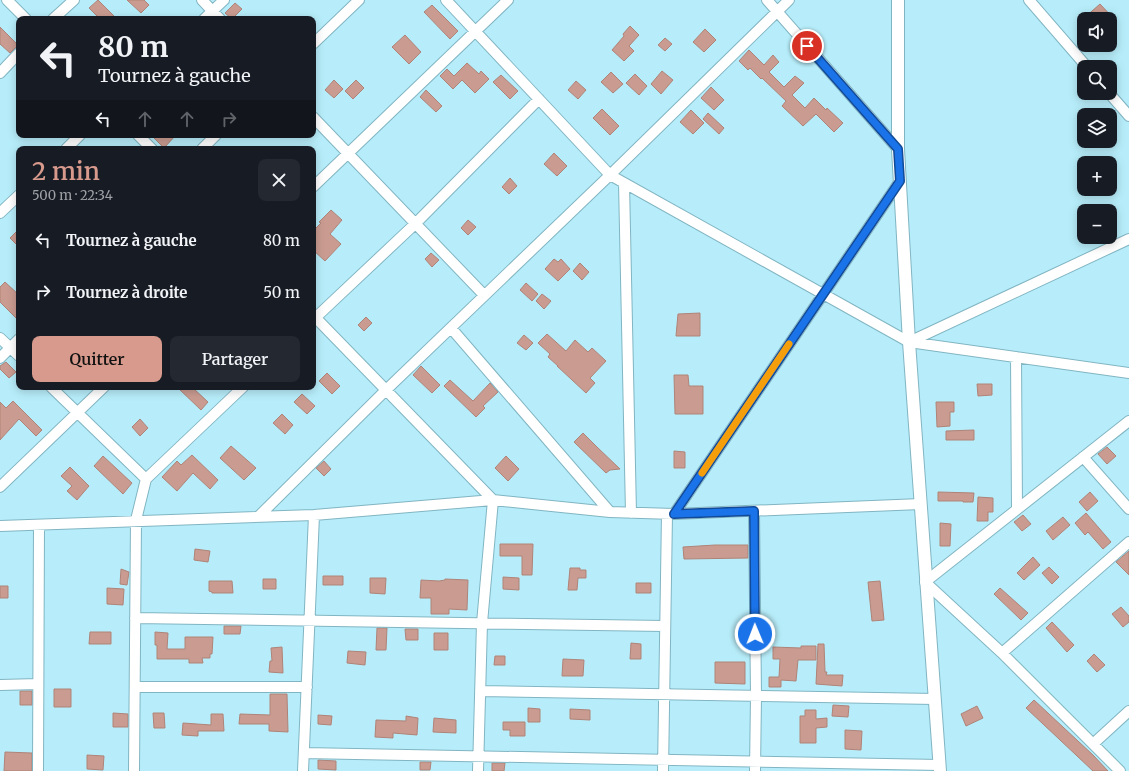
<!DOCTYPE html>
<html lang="fr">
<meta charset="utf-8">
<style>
:root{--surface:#171b24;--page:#242831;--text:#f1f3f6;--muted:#9ea1a6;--accent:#d79a8c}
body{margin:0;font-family:Merriweather,serif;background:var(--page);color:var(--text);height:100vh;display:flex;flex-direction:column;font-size:15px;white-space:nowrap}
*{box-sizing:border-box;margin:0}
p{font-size:13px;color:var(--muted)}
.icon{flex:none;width:22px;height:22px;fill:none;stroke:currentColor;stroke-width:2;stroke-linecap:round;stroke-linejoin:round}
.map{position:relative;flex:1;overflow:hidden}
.side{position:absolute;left:16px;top:146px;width:300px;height:244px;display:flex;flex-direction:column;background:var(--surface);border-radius:8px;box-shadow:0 2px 10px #0003}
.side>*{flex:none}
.hud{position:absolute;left:16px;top:16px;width:300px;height:122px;border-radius:8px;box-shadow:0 2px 10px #0003;background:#171b24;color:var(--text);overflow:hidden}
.tools{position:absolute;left:1077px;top:12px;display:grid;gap:8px}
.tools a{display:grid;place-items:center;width:40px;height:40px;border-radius:8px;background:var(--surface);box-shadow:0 2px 10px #0003;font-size:20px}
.pin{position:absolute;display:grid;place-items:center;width:34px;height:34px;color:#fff;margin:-17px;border:2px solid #fff;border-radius:50%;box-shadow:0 1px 4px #0007}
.me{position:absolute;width:44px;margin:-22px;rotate:359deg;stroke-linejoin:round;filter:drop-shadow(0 0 3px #0008)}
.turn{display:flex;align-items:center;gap:14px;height:84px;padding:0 16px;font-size:18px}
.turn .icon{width:52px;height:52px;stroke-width:2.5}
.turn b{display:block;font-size:28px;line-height:34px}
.lanes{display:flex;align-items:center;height:38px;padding:0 16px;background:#0003;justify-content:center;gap:20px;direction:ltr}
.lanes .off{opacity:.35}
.round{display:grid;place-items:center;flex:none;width:42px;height:42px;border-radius:8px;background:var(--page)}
.headline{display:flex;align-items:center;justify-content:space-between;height:68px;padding:0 16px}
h1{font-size:24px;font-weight:600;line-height:30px;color:var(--accent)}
.primary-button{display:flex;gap:8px;margin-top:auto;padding:8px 16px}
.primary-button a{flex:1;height:46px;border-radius:8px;background:var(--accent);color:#111;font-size:16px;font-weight:600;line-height:46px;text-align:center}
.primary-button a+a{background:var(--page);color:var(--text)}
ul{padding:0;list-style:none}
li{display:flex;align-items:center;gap:12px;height:52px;padding:0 16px}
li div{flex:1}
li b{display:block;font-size:15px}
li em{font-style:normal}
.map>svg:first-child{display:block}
</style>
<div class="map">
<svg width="1129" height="771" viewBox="0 0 1129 771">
<rect width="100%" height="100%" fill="#b7edfa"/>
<!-- building -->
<path fill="#ca9c91" stroke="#af8378" d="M 98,0 L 117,19 L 100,19 L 89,8 Z
M 127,0 L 144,0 L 149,5 L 141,13 Z
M 235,3 L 242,9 L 232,19 L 225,13 Z
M 1100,4 L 1114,19 L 1083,19 Z
M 432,5 L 458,31 L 450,39 L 424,12 Z
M 630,26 L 639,35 L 629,46 L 634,51 L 624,61 L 612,50 L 624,36 L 623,34 Z
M 0,27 L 19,46 L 15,48 L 10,53 L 0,44 Z
M 705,29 L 716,40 L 704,52 L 693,42 Z
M 405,35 L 421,52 L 409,64 L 392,47 Z
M 665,38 L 672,44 L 665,51 L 658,45 Z
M 749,50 L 764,65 L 773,55 L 779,62 L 769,72 L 784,87 L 795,76 L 804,83 L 792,95 L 805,108 L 814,98 L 826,110 L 827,108 L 843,123 L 834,132 L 816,114 L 803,126 L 782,106 L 786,101 L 762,78 L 761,79 L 750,68 L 748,70 L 739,61 Z
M 467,63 L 479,74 L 481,71 L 489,79 L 475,93 L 462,80 L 453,89 L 440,76 L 447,69 L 454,76 Z
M 662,71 L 673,80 L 661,94 L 651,84 Z
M 611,72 L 623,84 L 613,93 L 601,82 Z
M 635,74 L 647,86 L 639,95 L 626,83 Z
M 501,75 L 518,91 L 510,99 L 493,82 Z
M 334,80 L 343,89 L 334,98 L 325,90 Z
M 356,80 L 364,88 L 353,99 L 345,91 Z
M 576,81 L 586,90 L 578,99 L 568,90 Z
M 711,87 L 724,100 L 714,110 L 701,98 Z
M 426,90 L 442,106 L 436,112 L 420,97 Z
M 602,109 L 619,126 L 610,135 L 593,118 Z
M 691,110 L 704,123 L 693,134 L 680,122 Z
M 708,113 L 724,128 L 719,134 L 703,119 Z
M 151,135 L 176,135 L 164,148 Z
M 554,153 L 567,166 L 557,176 L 544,164 Z
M 510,178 L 517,186 L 509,194 L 502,187 Z
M 331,210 L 342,220 L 330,234 L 341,244 L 325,261 L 313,250 L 313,231 L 321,223 L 319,222 Z
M 468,220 L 476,227 L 468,235 L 461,228 Z
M 19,229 L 19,247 L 10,238 Z
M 431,253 L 439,260 L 432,267 L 425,259 Z
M 554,259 L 558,262 L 561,259 L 570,269 L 558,281 L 545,269 Z
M 580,263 L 589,272 L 582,280 L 573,271 Z
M 5,282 L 19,295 L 19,321 L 0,302 L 0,287 Z
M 526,283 L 538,294 L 532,301 L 520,290 Z
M 542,294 L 551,301 L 544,309 L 536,301 Z
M 700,313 L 700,336 L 676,336 L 678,314 Z
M 366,317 L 372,323 L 364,331 L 358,325 Z
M 547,334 L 566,351 L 575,340 L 588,352 L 592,348 L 606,361 L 590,378 L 595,383 L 586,393 L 557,366 L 558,366 L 548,357 L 550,354 L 538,343 Z
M 524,335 L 533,343 L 526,350 L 517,343 Z
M 6,362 L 16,372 L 9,378 L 0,369 L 0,366 Z
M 421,366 L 440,385 L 432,393 L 413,375 Z
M 327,373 L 340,386 L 332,394 L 319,381 Z
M 674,375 L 688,375 L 689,386 L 703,386 L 703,414 L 675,414 Z
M 450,380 L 473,401 L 490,383 L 498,392 L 483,406 L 485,408 L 476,417 L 444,386 Z
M 977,384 L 992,384 L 992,395 L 978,396 Z
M 177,387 L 192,387 L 208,402 L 201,410 Z
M 302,394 L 315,406 L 307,414 L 294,402 Z
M 13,401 L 42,430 L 36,436 L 19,419 L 0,440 L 0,402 L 6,408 Z
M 936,402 L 954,402 L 954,412 L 950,412 L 950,426 L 937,427 Z
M 282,414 L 293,425 L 285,434 L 273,423 Z
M 140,419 L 148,428 L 140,436 L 132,427 Z
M 974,430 L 974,440 L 946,440 L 946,431 Z
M 583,433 L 597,447 L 620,469 L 610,470 L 606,473 L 574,442 Z
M 231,446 L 256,468 L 244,480 L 220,458 Z
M 1107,447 L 1116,456 L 1107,464 L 1098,454 Z
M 674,451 L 685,452 L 685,468 L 674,468 Z
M 192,455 L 218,480 L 210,489 L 193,473 L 177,491 L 162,477 L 177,461 L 181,465 Z
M 103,456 L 132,483 L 123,494 L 94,466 Z
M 506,456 L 519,469 L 508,481 L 495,468 Z
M 324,461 L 331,469 L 324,476 L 316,468 Z
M 70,467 L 89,486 L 77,500 L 67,491 L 72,486 L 61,476 Z
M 938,492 L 974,493 L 973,502 L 963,502 L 963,501 L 938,501 Z
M 1090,492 L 1098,501 L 1087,511 L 1079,502 Z
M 978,497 L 993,498 L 993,512 L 988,512 L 988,521 L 977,521 Z
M 1086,513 L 1111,542 L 1103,549 L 1088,532 L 1085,535 L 1075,523 Z
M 1023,515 L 1031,524 L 1022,531 L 1014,522 Z
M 1063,517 L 1070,525 L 1053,540 L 1046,531 Z
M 940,523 L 951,524 L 950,546 L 940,546 Z
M 500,544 L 533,544 L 532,575 L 522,575 L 522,556 L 500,556 Z
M 715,545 L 748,545 L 748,558 L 684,559 L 683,547 Z
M 195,549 L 210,551 L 208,562 L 194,560 Z
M 1129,551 L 1129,575 L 1116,562 Z
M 1033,557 L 1040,565 L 1024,580 L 1017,573 Z
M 1049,567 L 1059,577 L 1052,584 L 1042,573 Z
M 570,568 L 580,568 L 580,570 L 586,570 L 586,578 L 578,578 L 577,590 L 568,590 Z
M 121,569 L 129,572 L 127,585 L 120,584 Z
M 323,576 L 343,576 L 343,585 L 323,585 Z
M 503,577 L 519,578 L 519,590 L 503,589 Z
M 370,578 L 386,578 L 385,594 L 370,593 Z
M 263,579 L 276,579 L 276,589 L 263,589 Z
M 445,579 L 468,580 L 467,610 L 449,609 L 449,614 L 431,614 L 431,598 L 420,598 L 421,580 L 439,581 L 445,580 Z
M 209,581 L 232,581 L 233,593 L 212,593 L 212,592 L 209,591 Z
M 880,581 L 884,620 L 872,621 L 868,582 Z
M 636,583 L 651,583 L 651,593 L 636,593 Z
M 0,586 L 8,586 L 8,598 L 0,598 Z
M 107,588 L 124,589 L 123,605 L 107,604 Z
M 1000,588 L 1028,613 L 1021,620 L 994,594 Z
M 1121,607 L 1129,616 L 1129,622 L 1123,627 L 1112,614 Z
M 1052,622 L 1074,645 L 1067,652 L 1046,628 Z
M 224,626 L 241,626 L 240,634 L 224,634 Z
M 377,628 L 387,628 L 386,650 L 376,650 Z
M 405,629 L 418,629 L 418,640 L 406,640 Z
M 90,632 L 111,632 L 111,644 L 89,644 Z
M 155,632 L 168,633 L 167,649 L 185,649 L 185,637 L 213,637 L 212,654 L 210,654 L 210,658 L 202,658 L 203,663 L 189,663 L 189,659 L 157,659 L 157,645 L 155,645 Z
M 434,633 L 448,633 L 448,650 L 434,650 Z
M 631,643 L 641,644 L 641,659 L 630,659 Z
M 818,644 L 824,644 L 825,672 L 827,672 L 826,675 L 843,675 L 842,686 L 816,684 Z
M 801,646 L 816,646 L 816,660 L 798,660 L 796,681 L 781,680 L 781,687 L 769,687 L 769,677 L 779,677 L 780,659 L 773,659 L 773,647 L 801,648 Z
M 282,647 L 283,673 L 269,672 L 270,661 L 272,661 L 271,648 Z
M 348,651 L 366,652 L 365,665 L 347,663 Z
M 1094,654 L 1105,665 L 1097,672 L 1087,661 Z
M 495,656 L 505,656 L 505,665 L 494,665 Z
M 563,659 L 584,660 L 583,676 L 562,676 Z
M 715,662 L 745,662 L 745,684 L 715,683 Z
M 54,689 L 71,689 L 71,707 L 54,707 Z
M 20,691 L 32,691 L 32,705 L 20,705 Z
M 270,694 L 287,694 L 288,732 L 269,731 L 269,724 L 239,724 L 240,714 L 270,715 Z
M 1034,700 L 1093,755 L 1108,771 L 1093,771 L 1026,708 Z
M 833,705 L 849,706 L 848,717 L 832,716 Z
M 977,706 L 983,718 L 966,726 L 961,714 Z
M 528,708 L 540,709 L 540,722 L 528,722 Z
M 570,709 L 590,710 L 590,720 L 570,719 Z
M 805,710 L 816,710 L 816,719 L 827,718 L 827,727 L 816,728 L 816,743 L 800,743 L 800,716 L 805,716 Z
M 113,713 L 128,714 L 128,727 L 113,727 Z
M 153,713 L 164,713 L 165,728 L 154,728 Z
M 211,714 L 223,714 L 224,731 L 198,731 L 198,736 L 182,735 L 183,723 L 211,725 Z
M 318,715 L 332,716 L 331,725 L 318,724 Z
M 406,716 L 418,718 L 417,735 L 393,733 L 393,738 L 375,737 L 376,720 L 406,721 Z
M 434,718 L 456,720 L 456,733 L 433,732 Z
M 503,722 L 525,722 L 525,736 L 510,736 L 510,730 L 503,730 Z
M 845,730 L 862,731 L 861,750 L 845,749 Z
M 5,752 L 32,753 L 32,771 L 4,771 Z
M 87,755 L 104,756 L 103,770 L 87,769 Z
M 318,760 L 336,761 L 336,770 L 318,769 Z
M 420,762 L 431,762 L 430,770 L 420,770 Z
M 492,763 L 505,763 L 504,771 L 492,771 Z"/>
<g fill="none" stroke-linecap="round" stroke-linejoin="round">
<defs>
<path id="minor" d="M 7,0 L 26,19
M 202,0 L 220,19
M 446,0 L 610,175 L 909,342 L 1129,373
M 767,0 L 898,149
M 1029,0 L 1087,67
M 53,19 L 74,0
M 204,19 L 224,0
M 313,44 L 359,0
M 0,73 L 19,53
M 1109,93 L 1129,116
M 313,117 L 484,295
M 138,135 L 152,149
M 66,149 L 80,135
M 202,149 L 216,135
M 624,183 L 631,513
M 313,187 L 508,0
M 0,213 L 19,195
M 313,315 L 493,500 L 482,623 L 478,771
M 313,320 L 415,224 L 539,99
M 451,328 L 610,512
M 0,338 L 19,356
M 909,342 L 1129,239
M 1016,357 L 1017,509
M 0,358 L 19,339
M 51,387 L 146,479
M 1083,457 L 1129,509
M 0,487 L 104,387
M 754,511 L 756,696 L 755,771
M 674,514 L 900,181
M 259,516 L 386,390 L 610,175 L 789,0
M 0,526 L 314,515 L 493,500 L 610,512 L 674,514 L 921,504
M 135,618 L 665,626
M 1002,653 L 1129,542
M 0,685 L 38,684
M 135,687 L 307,687
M 480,691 L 935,699
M 1093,744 L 1129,711
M 304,753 L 940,765
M 38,771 L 39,525
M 134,771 L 136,520 L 146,479 L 243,387
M 303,771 L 314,515
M 663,771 L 667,514
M 1120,771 L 1002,653 L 925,582 L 1129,421"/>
<path id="tertiary" d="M 898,0 L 898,149 L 909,342 L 940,771"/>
</defs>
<!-- minor casing -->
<use href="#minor" stroke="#81b5c2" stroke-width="12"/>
<!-- tertiary casing -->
<use href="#tertiary" stroke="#81b5c2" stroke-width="14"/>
<!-- minor -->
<use href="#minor" stroke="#fff" stroke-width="10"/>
<!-- tertiary -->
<use href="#tertiary" stroke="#fff" stroke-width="12"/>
</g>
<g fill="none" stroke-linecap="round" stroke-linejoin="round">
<defs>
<path id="route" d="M 755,634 L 754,511 L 674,514 L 900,181 L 898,149 L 807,46"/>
</defs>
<!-- route casing -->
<use href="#route" stroke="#114b97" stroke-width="10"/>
<!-- route -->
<use href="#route" stroke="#1a73e8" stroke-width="7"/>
<!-- slow -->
<path stroke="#f59e0b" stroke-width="7" d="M 702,473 L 789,344"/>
</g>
</svg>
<div class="tools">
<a><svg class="icon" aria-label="sound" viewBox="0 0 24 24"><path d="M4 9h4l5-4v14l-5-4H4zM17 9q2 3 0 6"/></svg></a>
<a><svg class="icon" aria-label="search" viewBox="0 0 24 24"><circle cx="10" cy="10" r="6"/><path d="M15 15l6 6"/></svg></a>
<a><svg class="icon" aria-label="layers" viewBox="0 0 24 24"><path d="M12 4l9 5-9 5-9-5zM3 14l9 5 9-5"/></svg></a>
<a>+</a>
<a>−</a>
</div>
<div class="pin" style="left:807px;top:46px;background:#d93025"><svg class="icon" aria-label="arrive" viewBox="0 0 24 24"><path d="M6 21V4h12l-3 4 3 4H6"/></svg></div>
<svg class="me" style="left:755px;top:634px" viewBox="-20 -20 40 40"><circle r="17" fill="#1a73e8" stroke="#fff" stroke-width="3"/><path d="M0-11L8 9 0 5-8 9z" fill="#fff"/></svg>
<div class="hud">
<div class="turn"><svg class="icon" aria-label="left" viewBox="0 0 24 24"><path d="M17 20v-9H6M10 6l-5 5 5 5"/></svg><div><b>80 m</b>Tournez à gauche</div></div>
<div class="lanes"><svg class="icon" aria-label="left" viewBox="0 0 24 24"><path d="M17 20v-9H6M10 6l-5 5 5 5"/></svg><svg class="icon off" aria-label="ahead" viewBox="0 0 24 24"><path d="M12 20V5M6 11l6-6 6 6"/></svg><svg class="icon off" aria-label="ahead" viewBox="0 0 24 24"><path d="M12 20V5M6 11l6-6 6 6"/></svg><svg class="icon off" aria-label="right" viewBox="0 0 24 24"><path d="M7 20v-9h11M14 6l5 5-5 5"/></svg></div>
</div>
<section class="side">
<div class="headline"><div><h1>2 min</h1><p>500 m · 22:34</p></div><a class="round"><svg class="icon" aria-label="close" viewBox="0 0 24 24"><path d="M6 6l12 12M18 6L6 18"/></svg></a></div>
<ul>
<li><svg class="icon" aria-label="left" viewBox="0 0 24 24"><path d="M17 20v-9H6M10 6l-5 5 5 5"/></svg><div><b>Tournez à gauche</b></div><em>80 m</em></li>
<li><svg class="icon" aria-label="right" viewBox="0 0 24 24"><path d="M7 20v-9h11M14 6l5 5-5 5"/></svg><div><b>Tournez à droite</b></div><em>50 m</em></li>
</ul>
<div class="primary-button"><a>Quitter</a><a>Partager</a></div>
</section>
</div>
